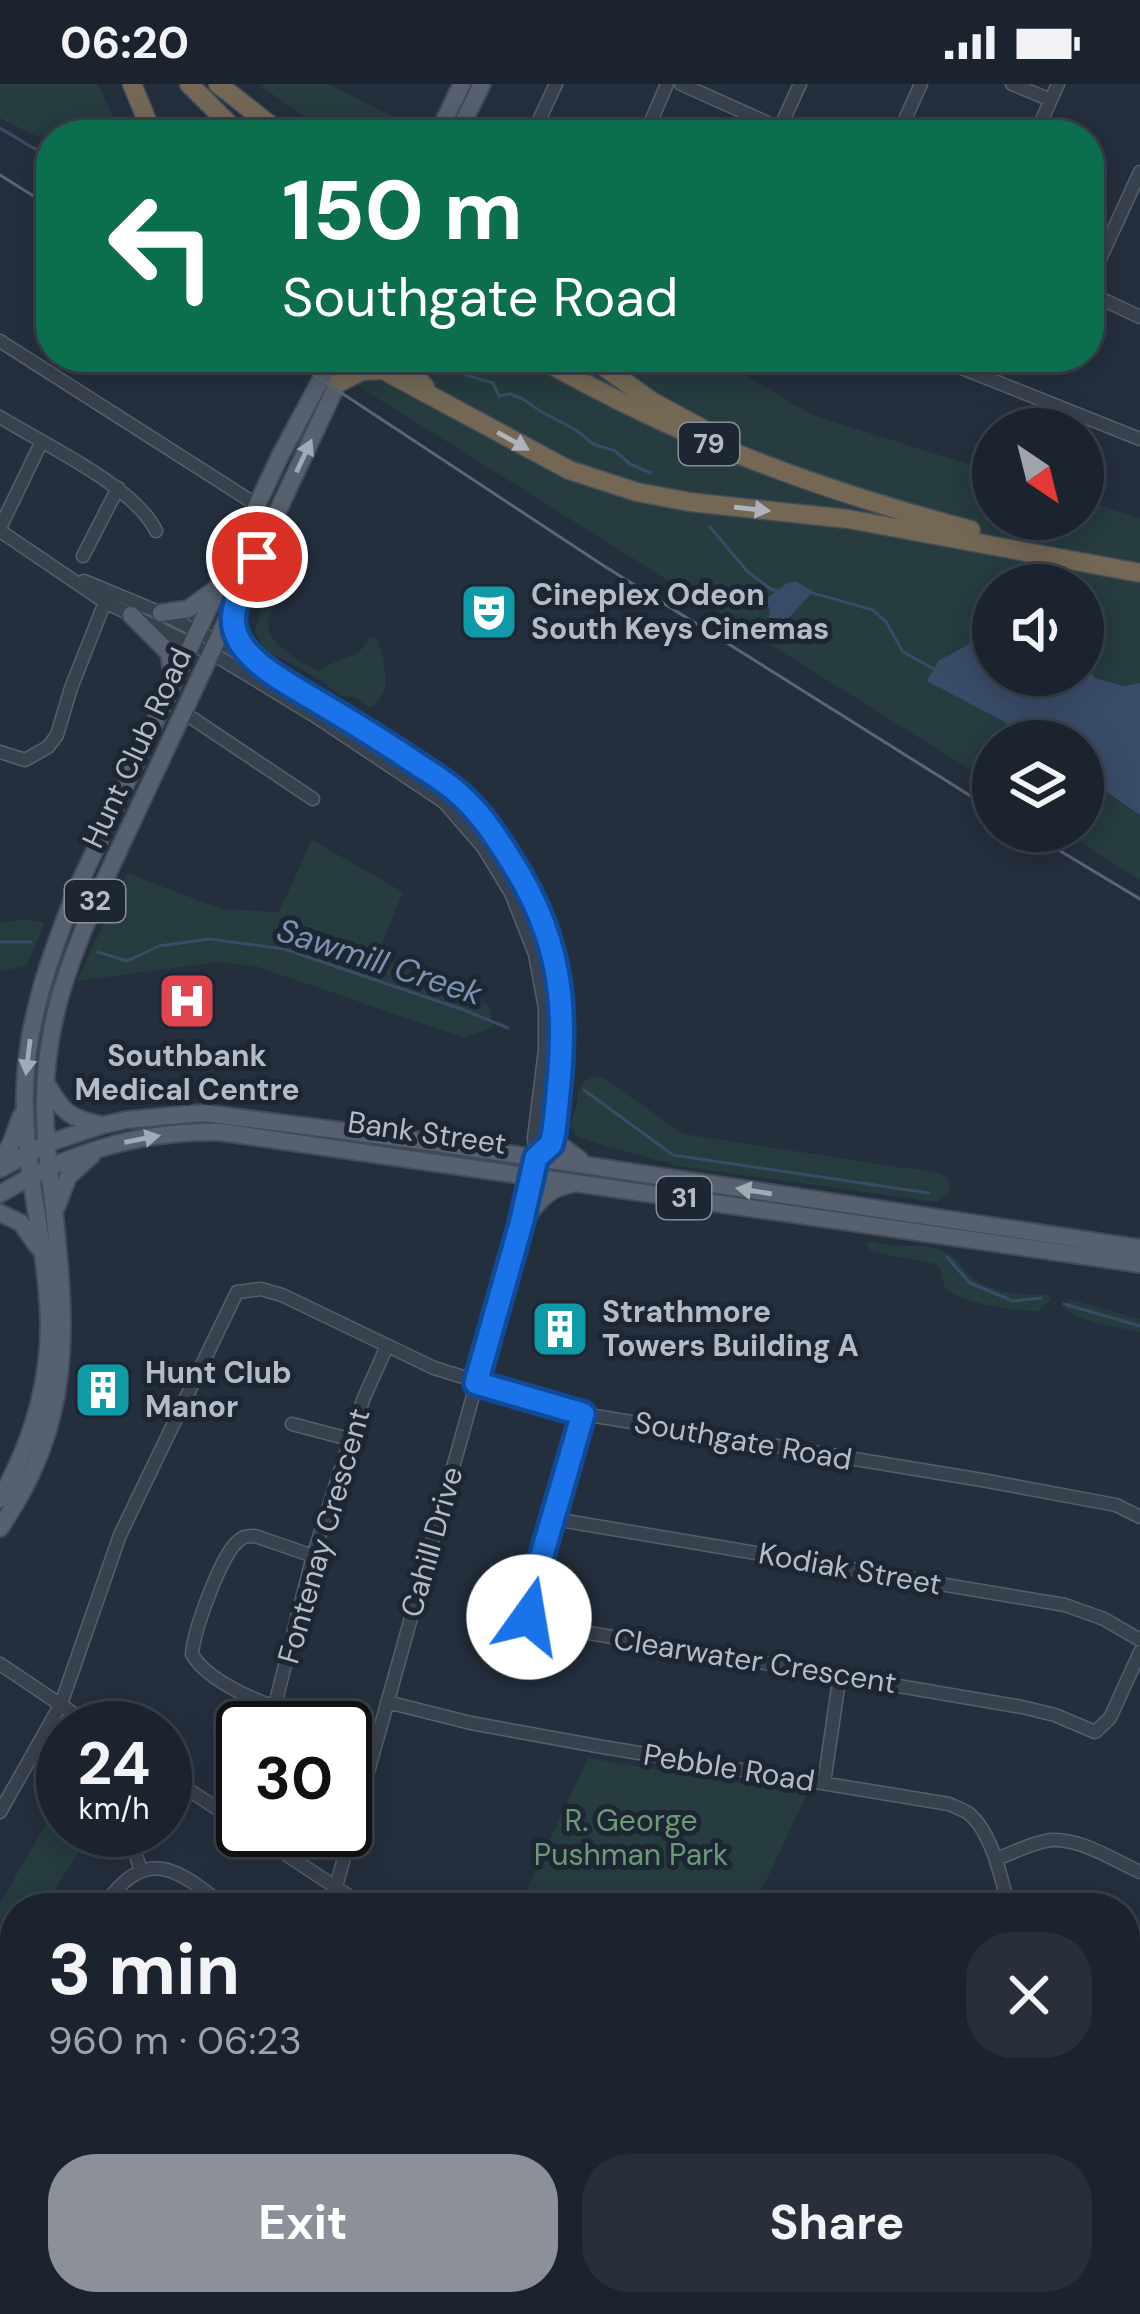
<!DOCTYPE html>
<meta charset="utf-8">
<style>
:root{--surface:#1b232e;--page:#282f3a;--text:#f1f3f6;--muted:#a0a4aa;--line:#39404a;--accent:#8c9099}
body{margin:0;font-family:"DM Sans",sans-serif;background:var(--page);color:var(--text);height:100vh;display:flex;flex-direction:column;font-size:45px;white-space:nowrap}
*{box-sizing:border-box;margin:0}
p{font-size:39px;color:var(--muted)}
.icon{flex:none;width:66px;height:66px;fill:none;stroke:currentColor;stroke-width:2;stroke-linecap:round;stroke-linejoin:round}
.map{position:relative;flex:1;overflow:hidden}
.side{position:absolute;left:0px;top:1809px;width:1140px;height:423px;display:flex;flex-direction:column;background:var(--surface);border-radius:48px 48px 0 0;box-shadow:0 6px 30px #0003,0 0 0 3px var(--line)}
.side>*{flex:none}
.banner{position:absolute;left:36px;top:36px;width:1068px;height:252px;border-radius:48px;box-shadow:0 6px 30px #0003,0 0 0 3px var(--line);background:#0b6e4f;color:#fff;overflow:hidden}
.needle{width:78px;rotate:145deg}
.fabs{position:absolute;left:972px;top:324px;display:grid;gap:24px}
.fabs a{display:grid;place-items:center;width:132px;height:132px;border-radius:50%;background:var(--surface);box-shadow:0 6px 30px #0003,0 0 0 3px var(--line);font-size:60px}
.speed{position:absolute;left:36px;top:1617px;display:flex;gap:24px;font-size:60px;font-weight:700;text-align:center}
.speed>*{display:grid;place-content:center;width:156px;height:156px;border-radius:50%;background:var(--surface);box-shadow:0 6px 30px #0003,0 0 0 3px var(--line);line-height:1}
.speed small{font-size:30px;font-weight:400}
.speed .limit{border:6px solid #111;border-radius:18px;background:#fff;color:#111}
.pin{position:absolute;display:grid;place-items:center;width:102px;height:102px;color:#fff;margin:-51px;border:6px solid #fff;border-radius:50%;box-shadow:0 3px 12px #0007}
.me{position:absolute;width:132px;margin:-66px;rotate:13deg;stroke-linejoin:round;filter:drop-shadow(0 0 9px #0008)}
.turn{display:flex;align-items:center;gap:42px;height:252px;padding:0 48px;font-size:54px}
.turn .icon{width:156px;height:156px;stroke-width:2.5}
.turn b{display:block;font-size:84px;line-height:102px}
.round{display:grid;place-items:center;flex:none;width:126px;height:126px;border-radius:48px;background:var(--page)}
.headline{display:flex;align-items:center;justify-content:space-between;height:204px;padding:0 48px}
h1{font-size:72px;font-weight:700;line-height:90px}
.cta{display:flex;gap:24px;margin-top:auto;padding:24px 48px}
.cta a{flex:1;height:138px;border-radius:48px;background:var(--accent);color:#fff;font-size:48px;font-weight:700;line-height:138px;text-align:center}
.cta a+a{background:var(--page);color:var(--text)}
.status{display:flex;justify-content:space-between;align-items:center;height:84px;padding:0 60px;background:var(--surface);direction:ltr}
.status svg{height:33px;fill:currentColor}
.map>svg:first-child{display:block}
</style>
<div class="status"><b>06:20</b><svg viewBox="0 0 49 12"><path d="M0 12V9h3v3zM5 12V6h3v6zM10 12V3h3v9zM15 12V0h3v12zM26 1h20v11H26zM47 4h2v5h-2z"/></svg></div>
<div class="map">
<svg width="1140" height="2230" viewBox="0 0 1140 2230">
<rect width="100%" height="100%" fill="#242f3e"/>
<!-- green -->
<path fill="#263c3f" d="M 0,0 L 98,0 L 122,51 L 51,51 L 51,55 L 34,51 L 0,34 Z
M 258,0 L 328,0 L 420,46 L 418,51 L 330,51 Z
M 372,273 L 715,273 L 812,331 L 993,388 L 993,435 L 1083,435 L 1083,416 L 1140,434 L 1140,599 L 1125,602 L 1095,594 L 1083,574 L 1083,501 L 993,501 L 993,547 L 938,577 L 1003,637 L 1032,657 L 993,657 L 993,700 L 358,302 Z
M 296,480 L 299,481 C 303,492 296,493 287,498 C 285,504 283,511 280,516 C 275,527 273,522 269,533 C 261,558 301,579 319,587 C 325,585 329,580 335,578 C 355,568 355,577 370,553 L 377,554 C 384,578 395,609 370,624 L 355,613 L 341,612 L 319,595 L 265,566 L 255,547 C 260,524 271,498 287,481 Z
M 1083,692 L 1140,731 L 1140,796 L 1063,747 L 1083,747 Z
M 312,756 L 403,808 L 377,872 L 489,921 L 493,943 L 465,954 L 255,882 L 218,878 L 77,897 L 127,789 L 221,825 L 279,828 Z
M 26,835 L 44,839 L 27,881 L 0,888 L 0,839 Z
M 593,993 L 602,993 L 683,1050 L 892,1082 C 911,1087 931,1082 947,1094 L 951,1106 L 937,1118 L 679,1082 C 666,1078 580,1056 576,1051 C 567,1041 573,1034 576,1023 C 580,1006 575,1001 593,993 Z
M 872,1157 C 893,1165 916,1159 938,1165 C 960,1172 959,1185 974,1195 C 995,1210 1024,1211 1049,1211 L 1051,1216 L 1039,1227 C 1013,1227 966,1220 945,1205 L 941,1187 L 936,1180 L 873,1168 L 865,1161 Z
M 1069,1215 L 1140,1235 L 1140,1248 C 1116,1243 1083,1239 1065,1224 Z
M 588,1674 L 807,1710 L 753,1824 L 518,1824 Z
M 63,1711 L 63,1746 L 93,1746 L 43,1824 L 15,1824 L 15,1950 L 6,1946 L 7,1962 L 0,1967 L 0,1819 Z
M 365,2217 L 446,2217 L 459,2230 L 358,2230 Z
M 788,2217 L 933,2217 L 953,2230 L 779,2230 Z"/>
<!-- water -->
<path fill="#394c67" d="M 795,497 L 813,507 L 788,535 L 777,542 L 768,535 L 770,527 L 766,515 L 787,499 Z
M 993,547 L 993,591 L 1083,591 L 1083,574 L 1095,594 L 1124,602 L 1140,599 L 1140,731 L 1083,692 L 1083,657 L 1032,657 L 1003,637 L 927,597 L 938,577 Z"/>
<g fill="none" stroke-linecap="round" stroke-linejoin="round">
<!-- stream -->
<path stroke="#394c67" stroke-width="3" d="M 0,44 L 33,64 L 51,69
M 466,291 L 493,299 L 499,312 L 510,310 L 523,315 L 540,327 L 576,346 L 593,360 L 615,367 L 630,380 L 651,389
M 710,443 L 747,487 L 772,506 L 777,506
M 809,508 L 873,526 L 886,538 L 903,568 L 934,585
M 0,858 L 31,858
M 98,868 L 127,877 L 159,862 L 209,855 L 284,865 L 464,926 L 508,944
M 584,1006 L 673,1071 L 929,1109
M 947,1173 L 970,1199 L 1013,1217 L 1041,1214
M 1064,1220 L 1140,1242"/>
<defs>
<path id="minor" d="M 681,0 L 779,44
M 1012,0 L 1051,16
M 777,50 L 800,0
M 532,51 L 556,0
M 645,51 L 667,0
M 898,51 L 921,0
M 1035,51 L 1058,0
M 1089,199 L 1140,88
M 1089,209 L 1140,233
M 0,257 L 257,421
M 934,273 L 1140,355
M 0,333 C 43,360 135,402 156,447
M 0,444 L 41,359
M 0,447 L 105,518 L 223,576 L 315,632 L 444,718 L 483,763 L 511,809 L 535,870 L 545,924 L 545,966 L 534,1054 L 536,1074 L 521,1140 L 330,1824
M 83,472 L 118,404
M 84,497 L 161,529 L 230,564 L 374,651 L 455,706 L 469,719 L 493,748 L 527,801 L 539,825 L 550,857 L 563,930 L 563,963 L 554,1048 L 551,1060 L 536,1074
M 183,628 L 313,715
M 0,668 L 25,676 L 48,663 L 57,651 L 71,604 L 105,518
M 583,1330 L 529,1517 L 529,1533 L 536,1540 L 1022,1623 L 1055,1631 L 1095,1648 L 1110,1634 L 1140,1568
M 292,1340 L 349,1355
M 554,1435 L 1065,1521 L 1104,1535 L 1140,1556
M 0,1580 L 95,1644
M 387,1618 L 471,1639 L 597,1662 L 949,1720 C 955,1723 962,1725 968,1729 C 992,1747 1002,1797 1009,1824
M 276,1623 C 250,1615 205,1594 192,1570 C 194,1546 220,1474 237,1458 C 245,1451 245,1453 255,1452 L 313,1472
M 269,1644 L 313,1472 L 363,1316 L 387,1262
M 165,1690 L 243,1742
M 824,1699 L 840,1590
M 0,1728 L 61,1620 L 120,1451 L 237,1208 L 261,1205 L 282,1211 L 434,1284 L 583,1330 L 982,1396 L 1116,1421 L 1140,1433
M 128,1746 L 141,1787
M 249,1746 L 367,1824
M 996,1775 C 1013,1769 1033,1758 1051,1756 C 1081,1754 1113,1776 1140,1788
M 102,1824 C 147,1759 177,1785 227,1824
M 0,2001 L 5,1995 L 15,1999
M 1125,2016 L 1140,1984
M 0,2105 L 15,2110
M 524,2217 L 537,2230
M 960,2217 L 979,2230
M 0,2218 L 36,2230
M 149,2219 L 168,2230
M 309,2230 L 315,2217
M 720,2230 L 729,2217
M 1025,2230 L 1031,2217"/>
<path id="major" d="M 437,51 L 462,0
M 457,51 L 482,0
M 234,528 C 231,555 250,569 268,587
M 161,529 L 188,525 L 217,504
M 131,531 L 169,569 L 173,599
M 46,999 C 63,1029 69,1034 102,1041
M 554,1048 L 560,1061 L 580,1076
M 0,1075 L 10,1062 L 21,1032
M 0,1085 L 46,1060 L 103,1041 L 126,1036 L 203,1029 L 437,1059 L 1140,1164
M 0,1110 C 67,1069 141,1046 220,1048 L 1140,1180
M 57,1122 L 68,1093 L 92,1071
M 0,1129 L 21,1139 L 38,1163
M 521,1140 C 536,1120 547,1104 572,1100
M 0,1415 C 30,1362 49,1302 49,1241 C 48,1161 22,1084 25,1004 C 27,933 52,867 78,802 L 280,372 L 333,273
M 0,1444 C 73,1337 67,1248 54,1126 C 50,1092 45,1059 45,1025 C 44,941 68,880 101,804 L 350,273"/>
<path id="highway" d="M 132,0 L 153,51
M 189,0 L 240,51
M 218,0 L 283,51
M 332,273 L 332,275
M 401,273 L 425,303
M 537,273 C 680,354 812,404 971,446
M 590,273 L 653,318 L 703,345
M 338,299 L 362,287 L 383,286 L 569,386 L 637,408 L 690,418 L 848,435 L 1140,489"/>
</defs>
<!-- minor casing -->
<use href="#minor" stroke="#565f6c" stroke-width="15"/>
<!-- major casing -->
<use href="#major" stroke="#414a57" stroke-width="20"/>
<!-- highway casing -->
<use href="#highway" stroke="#434c59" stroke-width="21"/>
<!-- minor -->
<use href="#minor" stroke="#38414e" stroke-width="12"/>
<!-- major -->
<use href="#major" stroke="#56606e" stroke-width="16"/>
<!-- highway -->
<use href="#highway" stroke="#746855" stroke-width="18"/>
<!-- tram -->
<path stroke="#5a6575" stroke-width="3" d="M 0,91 L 51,123
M 287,273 L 601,480 L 993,726
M 1027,747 L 1140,815"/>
</g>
<!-- one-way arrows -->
<defs><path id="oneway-solid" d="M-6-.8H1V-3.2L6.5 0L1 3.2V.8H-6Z" transform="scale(3)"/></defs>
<g fill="#aeb4bd">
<use href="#oneway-solid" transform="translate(513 357) rotate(29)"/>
<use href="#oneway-solid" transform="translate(752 425) rotate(6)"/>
</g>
<g fill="#a1aab7">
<use href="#oneway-solid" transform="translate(304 372) rotate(-65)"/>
<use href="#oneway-solid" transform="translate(28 973) rotate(97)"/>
<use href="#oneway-solid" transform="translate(142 1055) rotate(-11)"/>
<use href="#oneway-solid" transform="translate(754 1107) rotate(-171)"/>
</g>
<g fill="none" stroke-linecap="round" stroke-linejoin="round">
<defs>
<path id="route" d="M 257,473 C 247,495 226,525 236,550 C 247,580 294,603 320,619 C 352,638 383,657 414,678 C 429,688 445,697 459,710 C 480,728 495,751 510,775 C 571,869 566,942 554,1048 L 551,1060 L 536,1074 L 521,1140 L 476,1299 L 583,1330 L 529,1516 L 529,1533"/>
</defs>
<!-- route casing -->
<use href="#route" stroke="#114b97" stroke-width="30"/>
<!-- route -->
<use href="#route" stroke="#1a73e8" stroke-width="21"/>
</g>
<!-- icons -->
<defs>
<symbol id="theatre-square" viewBox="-11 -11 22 22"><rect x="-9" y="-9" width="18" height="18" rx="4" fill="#0f9aa8" stroke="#1d2633"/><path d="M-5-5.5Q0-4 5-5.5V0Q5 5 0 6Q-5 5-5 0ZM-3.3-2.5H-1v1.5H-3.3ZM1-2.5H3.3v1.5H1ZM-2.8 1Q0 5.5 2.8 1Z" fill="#fff"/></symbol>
<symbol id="hospital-square" viewBox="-11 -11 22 22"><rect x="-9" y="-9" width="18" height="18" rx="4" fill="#e0444e" stroke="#1d2633"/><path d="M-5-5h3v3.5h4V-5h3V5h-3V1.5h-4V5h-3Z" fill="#fff"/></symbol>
<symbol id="building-square" viewBox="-11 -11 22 22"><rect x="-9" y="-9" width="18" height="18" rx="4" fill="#0f9aa8" stroke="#1d2633"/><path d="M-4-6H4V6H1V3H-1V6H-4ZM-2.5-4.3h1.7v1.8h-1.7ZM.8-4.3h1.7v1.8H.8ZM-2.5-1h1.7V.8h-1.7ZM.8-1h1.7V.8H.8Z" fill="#fff"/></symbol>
</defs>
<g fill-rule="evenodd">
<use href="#theatre-square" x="456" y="495" width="66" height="66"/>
<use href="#hospital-square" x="154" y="884" width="66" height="66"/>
<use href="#building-square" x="527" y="1212" width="66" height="66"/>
<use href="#building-square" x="70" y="1273" width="66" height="66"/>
</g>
<g text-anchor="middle" stroke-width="10" stroke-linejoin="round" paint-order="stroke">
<!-- shield labels -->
<g fill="#1d2633" stroke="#878f9c" stroke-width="3">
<rect x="679" y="339" width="60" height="42" rx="9"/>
<rect x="65" y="796" width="60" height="42" rx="9"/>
<rect x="657" y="1093" width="54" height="42" rx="9"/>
</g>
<g font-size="27" font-weight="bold" fill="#b4bcc9">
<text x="709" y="369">79</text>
<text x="95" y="826">32</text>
<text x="684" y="1123">31</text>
</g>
<!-- poi labels -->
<g font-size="30" font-weight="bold" fill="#b4bcc9" stroke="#1d2633" text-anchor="start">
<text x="531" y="521">Cineplex Odeon<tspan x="531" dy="34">South Keys Cinemas</tspan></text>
<text x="187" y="982" text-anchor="middle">Southbank<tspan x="187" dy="34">Medical Centre</tspan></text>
<text x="602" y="1238">Strathmore<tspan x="602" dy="34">Towers Building A</tspan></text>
<text x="145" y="1299">Hunt Club<tspan x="145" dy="34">Manor</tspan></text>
</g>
<!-- street labels -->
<g font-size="30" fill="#b4bcc9" stroke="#1d2633">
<text transform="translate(137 664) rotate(-65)" y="10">Hunt Club Road</text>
<text transform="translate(427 1049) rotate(8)" y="10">Bank Street</text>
<text transform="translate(743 1357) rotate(10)" y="10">Southgate Road</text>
<text transform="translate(324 1452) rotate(-74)" y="10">Fontenay Crescent</text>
<text transform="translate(432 1458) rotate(-74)" y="10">Cahill Drive</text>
<text transform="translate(850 1485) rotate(10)" y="10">Kodiak Street</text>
<text transform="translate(755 1577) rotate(9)" y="10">Clearwater Crescent</text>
<text transform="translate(729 1684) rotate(9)" y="10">Pebble Road</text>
</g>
<!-- park labels -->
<g font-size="30" fill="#6b9a76" stroke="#1d2633">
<text x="631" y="1747">R. George<tspan x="631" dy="34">Pushman Park</tspan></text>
</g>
<!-- water labels -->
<g font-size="33" font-style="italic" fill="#7c92b1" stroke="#1d2633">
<text transform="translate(380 877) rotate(18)" y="12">Sawmill Creek</text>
</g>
</g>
</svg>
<div class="fabs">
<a><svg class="needle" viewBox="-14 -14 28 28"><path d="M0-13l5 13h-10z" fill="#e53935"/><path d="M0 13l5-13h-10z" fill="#a0a4aa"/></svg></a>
<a><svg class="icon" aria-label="sound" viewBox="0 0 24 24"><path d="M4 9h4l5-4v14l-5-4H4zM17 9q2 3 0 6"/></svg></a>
<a><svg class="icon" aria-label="layers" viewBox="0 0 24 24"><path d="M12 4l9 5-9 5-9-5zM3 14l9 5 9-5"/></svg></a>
</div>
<div class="speed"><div>24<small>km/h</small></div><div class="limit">30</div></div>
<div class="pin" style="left:257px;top:473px;background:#d93025"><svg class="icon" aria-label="arrive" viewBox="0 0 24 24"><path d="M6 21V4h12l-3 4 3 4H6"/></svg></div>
<svg class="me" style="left:529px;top:1533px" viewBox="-20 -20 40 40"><circle r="19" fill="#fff"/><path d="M0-13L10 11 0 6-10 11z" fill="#1a73e8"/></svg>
<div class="banner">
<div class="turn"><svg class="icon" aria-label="left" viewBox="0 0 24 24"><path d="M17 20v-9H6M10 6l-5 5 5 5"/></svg><div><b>150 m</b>Southgate Road</div></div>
</div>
<section class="side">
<div class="headline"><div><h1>3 min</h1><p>960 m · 06:23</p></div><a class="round"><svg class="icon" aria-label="close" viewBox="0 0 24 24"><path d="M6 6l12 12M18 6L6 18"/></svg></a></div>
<div class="cta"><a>Exit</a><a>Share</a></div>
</section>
</div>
